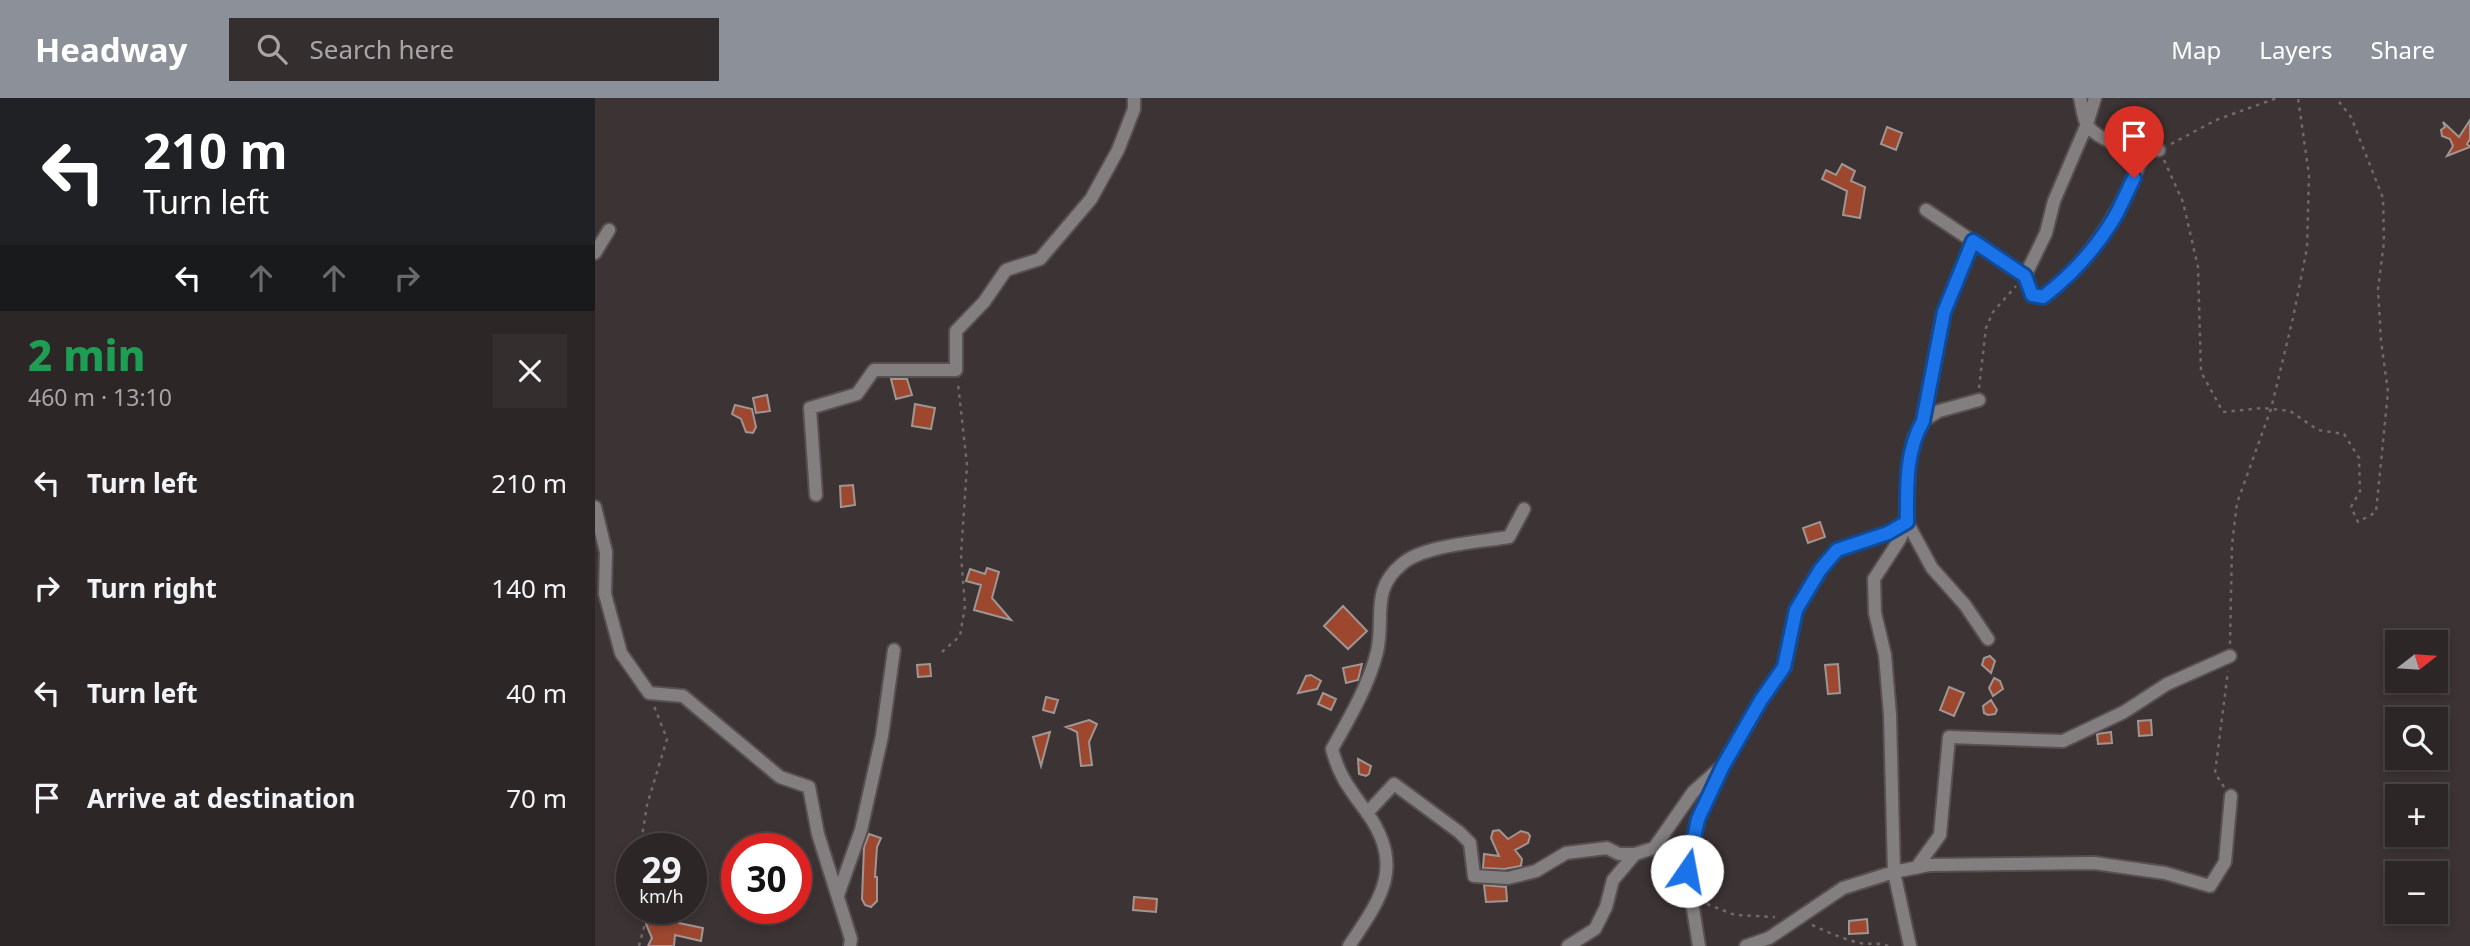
<!DOCTYPE html>
<meta charset="utf-8">
<style>
:root{--surface:#2d2627;--page:#352e2f;--text:#f1f3f6;--muted:#a7a5a7;--line:#484344;--accent:#8c9099}
body{margin:0;font-family:"Noto Sans",sans-serif;background:var(--page);color:var(--text);height:100vh;display:flex;flex-direction:column;font-size:26px;white-space:nowrap}
*{box-sizing:border-box;margin:0}
p{font-size:23px;color:var(--muted)}
.icon{flex:none;width:38px;height:38px;fill:none;stroke:currentColor;stroke-width:2;stroke-linecap:round;stroke-linejoin:round}
.map{position:relative;flex:1;overflow:hidden}
.details{display:flex;flex-direction:column;background:var(--surface);width:595px}
.details>*{flex:none}
.guide{background:#202124;color:#fff;overflow:hidden}
.needle{width:46px;rotate:73deg}
.buttons{position:absolute;left:1790px;top:532px;display:grid;gap:14px}
.buttons a{display:grid;place-items:center;width:63px;height:63px;border-radius:0px;background:var(--surface);box-shadow:0 4px 10px #0003,0 0 0 2px var(--line);font-size:35px}
.speed{position:absolute;left:21px;top:735px;display:flex;gap:14px;font-size:35px;font-weight:700;text-align:center}
.speed>*{display:grid;place-content:center;width:91px;height:91px;border-radius:50%;background:var(--surface);box-shadow:0 4px 10px #0003,0 0 0 2px var(--line);line-height:1}
.speed small{font-size:18px;font-weight:400}
.speed .limit{border:10px solid #d22;background:#fff;color:#111}
.pin{position:absolute;display:grid;place-items:center;width:60px;height:60px;color:#fff;margin:-72px -30px;border-radius:50% 50% 50% 0;rotate:-45deg;box-shadow:0 0 7px #0007}
.pin .icon{rotate:45deg}
.me{position:absolute;width:77px;margin:-38px;rotate:12deg;stroke-linejoin:round;filter:drop-shadow(0 0 5px #0008)}
.turn{display:flex;align-items:center;gap:24px;height:147px;padding:0 28px;font-size:32px}
.turn .icon{width:91px;height:91px;stroke-width:2.5}
.turn b{display:block;font-size:49px;line-height:60px}
.lanes{display:flex;align-items:center;height:66px;padding:0 28px;background:#0003;justify-content:center;gap:35px;direction:ltr}
.lanes .off{opacity:.35}
.round{display:grid;place-items:center;flex:none;width:74px;height:74px;border-radius:0px;background:var(--page)}
.overview{display:flex;align-items:center;justify-content:space-between;height:119px;padding:0 28px}
h1{font-size:42px;font-weight:800;line-height:52px;color:#1e9e55}
ul{padding:0;list-style:none}
li{display:flex;align-items:center;gap:21px;height:105px;padding:0 28px}
li div{flex:1}
li b{display:block;font-size:26px}
li em{font-style:normal}
header{display:flex;align-items:center;gap:42px;box-sizing:border-box;height:98px;padding:0 35px;background:var(--accent);color:#fff}
header strong{font-size:33px}
nav{display:flex;gap:38px;margin-inline-start:auto;font-size:24px}
.search{width:490px;height:63px;background:var(--page);display:flex;align-items:center;gap:18px;box-sizing:border-box;padding:0 24px;border-radius:0px;color:var(--muted);font-size:26px}
main{display:flex;flex:1;min-height:0}
.map>svg:first-child{display:block}
</style>
<header>
<strong>Headway</strong>
<div class="search"><svg class="icon" aria-label="search" viewBox="0 0 24 24"><circle cx="10" cy="10" r="6"/><path d="M15 15l6 6"/></svg>Search here</div>
<nav><a>Map</a><a>Layers</a><a>Share</a></nav>
</header>
<main>
<section class="details">
<div class="guide">
<div class="turn"><svg class="icon" aria-label="left" viewBox="0 0 24 24"><path d="M17 20v-9H6M10 6l-5 5 5 5"/></svg><div><b>210 m</b>Turn left</div></div>
<div class="lanes"><svg class="icon" aria-label="left" viewBox="0 0 24 24"><path d="M17 20v-9H6M10 6l-5 5 5 5"/></svg><svg class="icon off" aria-label="ahead" viewBox="0 0 24 24"><path d="M12 20V5M6 11l6-6 6 6"/></svg><svg class="icon off" aria-label="ahead" viewBox="0 0 24 24"><path d="M12 20V5M6 11l6-6 6 6"/></svg><svg class="icon off" aria-label="right" viewBox="0 0 24 24"><path d="M7 20v-9h11M14 6l5 5-5 5"/></svg></div>
</div>
<div class="overview"><div><h1>2 min</h1><p>460 m · 13:10</p></div><a class="round"><svg class="icon" aria-label="close" viewBox="0 0 24 24"><path d="M6 6l12 12M18 6L6 18"/></svg></a></div>
<ul>
<li><svg class="icon" aria-label="left" viewBox="0 0 24 24"><path d="M17 20v-9H6M10 6l-5 5 5 5"/></svg><div><b>Turn left</b></div><em>210 m</em></li>
<li><svg class="icon" aria-label="right" viewBox="0 0 24 24"><path d="M7 20v-9h11M14 6l5 5-5 5"/></svg><div><b>Turn right</b></div><em>140 m</em></li>
<li><svg class="icon" aria-label="left" viewBox="0 0 24 24"><path d="M17 20v-9H6M10 6l-5 5 5 5"/></svg><div><b>Turn left</b></div><em>40 m</em></li>
<li><svg class="icon" aria-label="arrive" viewBox="0 0 24 24"><path d="M6 21V4h12l-3 4 3 4H6"/></svg><div><b>Arrive at destination</b></div><em>70 m</em></li>
</ul>
</section>
<div class="map">
<svg width="1875" height="848" viewBox="0 0 1875 848">
<rect width="100%" height="100%" fill="#3c3334"/>
<!-- building -->
<path fill="#9d472f" stroke="#9f9693" stroke-width="2" d="M 1875,22 L 1875,41 L 1872,46 L 1875,49 L 1852,58 L 1858,48 L 1855,41 L 1847,38 L 1846,32 L 1850,29 L 1848,24 L 1864,39 Z
M 1292,29 L 1307,35 L 1301,52 L 1286,46 Z
M 1247,66 L 1260,73 L 1256,83 L 1270,89 L 1265,120 L 1248,117 L 1252,93 L 1227,81 L 1231,72 L 1241,77 Z
M 296,281 L 312,281 L 317,297 L 301,301 Z
M 172,297 L 175,313 L 161,315 L 158,300 Z
M 320,306 L 340,310 L 336,331 L 317,328 Z
M 140,307 L 157,311 L 161,329 L 158,335 L 151,334 L 146,321 L 137,316 Z
M 258,387 L 260,407 L 246,409 L 245,388 Z
M 1225,424 L 1230,439 L 1213,445 L 1208,430 Z
M 392,470 L 404,474 L 397,500 L 416,522 L 379,512 L 386,487 L 371,483 L 375,471 L 390,476 Z
M 748,508 L 772,533 L 753,551 L 729,528 Z
M 1395,558 L 1400,563 L 1396,575 L 1387,567 L 1389,560 Z
M 335,566 L 336,578 L 323,579 L 322,567 Z
M 767,566 L 763,582 L 751,585 L 748,570 Z
M 1243,566 L 1245,595 L 1233,596 L 1230,567 Z
M 716,577 L 726,583 L 722,591 L 703,595 L 711,578 Z
M 1399,580 L 1405,583 L 1408,591 L 1398,598 L 1394,590 Z
M 1354,589 L 1369,595 L 1359,618 L 1345,612 Z
M 728,595 L 741,601 L 736,612 L 723,606 Z
M 451,599 L 463,602 L 459,615 L 448,612 Z
M 1396,602 L 1402,612 L 1400,616 L 1393,617 L 1389,615 L 1388,608 Z
M 494,622 L 502,626 L 494,644 L 497,667 L 486,668 L 482,634 L 471,629 Z
M 1556,622 L 1557,637 L 1544,638 L 1543,623 Z
M 455,634 L 446,668 L 438,639 Z
M 1516,634 L 1517,645 L 1503,646 L 1502,636 Z
M 763,661 L 776,668 L 774,676 L 771,678 L 764,676 Z
M 904,732 L 913,741 L 926,733 L 933,735 L 935,738 L 933,745 L 920,752 L 927,761 L 926,768 L 909,771 L 888,770 L 889,756 L 904,758 L 896,740 L 898,733 Z
M 274,736 L 286,740 L 282,749 L 280,779 L 282,779 L 282,803 L 276,809 L 270,807 L 267,801 L 269,749 Z
M 889,787 L 911,789 L 912,803 L 891,804 Z
M 539,799 L 562,801 L 561,814 L 538,812 Z
M 76,819 L 82,821 L 84,825 L 108,830 L 106,843 L 80,837 L 79,848 L 53,848 L 57,840 L 51,826 L 56,822 L 70,827 Z
M 1272,821 L 1273,835 L 1254,836 L 1254,823 Z"/>
<g fill="none" stroke-linecap="round" stroke-linejoin="round">
<defs>
<path id="street" d="M 1485,0 C 1487,8 1488,20 1492,27 C 1507,47 1541,51 1564,52
M 1331,112 L 1430,178 L 1437,197 L 1448,199 C 1496,161 1524,116 1547,60
M 0,155 L 14,132
M 1430,178 L 1451,135 L 1459,103 L 1492,26 L 1500,0
M 1328,323 L 1349,214 L 1378,143
M 221,397 L 215,310 L 262,296 L 279,272 L 361,272 L 361,233 L 389,204 L 411,172 L 445,161 L 496,101 L 523,52 L 539,11 L 539,0
M 0,409 L 11,454 L 10,496 L 26,555 L 54,595 L 88,598 L 185,679 L 214,689 L 223,736 L 256,841 L 255,848
M 772,715 L 799,686 L 864,734 L 875,745 L 879,778 L 913,780 L 941,773 L 971,755 L 1012,750 L 1024,756 L 1040,756
M 1321,770 L 1345,737 L 1354,639 L 1468,643 L 1529,614 L 1572,586 L 1635,558
M 243,797 L 266,732 L 287,638 L 299,552
M 754,848 C 787,799 811,767 770,712 C 754,690 744,678 737,651 C 755,619 773,589 782,554 C 790,520 775,492 807,466 C 829,447 885,444 914,439 L 929,411
M 973,848 L 1000,831 L 1011,809 L 1018,782 L 1040,756 L 1059,750 L 1098,694 L 1127,668 L 1166,602 L 1190,569 L 1201,512 L 1225,472 L 1242,452 L 1293,435 L 1312,424 L 1337,470 L 1370,507 L 1393,541
M 1104,848 L 1092,773 L 1103,721 L 1126,671
M 1151,848 L 1174,840 L 1248,790 L 1299,774 L 1334,767 L 1499,765 L 1570,775 L 1615,788 L 1630,764 L 1636,698
M 1315,848 L 1299,774 L 1295,617 L 1290,557 L 1280,515 L 1279,481 L 1305,441 L 1312,424 L 1314,364 L 1319,340 L 1328,323 L 1344,313 L 1384,302"/>
</defs>
<!-- street casing -->
<use href="#street" stroke="#584f50" stroke-width="16"/>
<!-- path -->
<path stroke="#706869" stroke-width="2.5" stroke-dasharray="3.5 5" stroke-linecap="butt" d="M 1576,46 L 1621,22 L 1682,0
M 1569,62 L 1588,104 L 1603,169 L 1606,274 L 1628,314 L 1668,310 L 1695,313 L 1723,332 L 1749,336 L 1764,360 L 1765,393 L 1756,409 L 1763,424 L 1781,414 L 1793,294 L 1786,243 L 1783,191 L 1789,144 L 1788,100 L 1756,19 L 1741,0
M 1384,290 L 1391,230 L 1398,214 L 1421,188
M 1635,546 L 1637,447 L 1642,405 L 1676,311 L 1698,220 L 1712,150 L 1714,77 L 1703,0
M 347,554 L 365,538 L 370,508 L 366,457 L 372,367 L 363,286
M 1629,689 L 1620,675 L 1633,573
M 45,751 L 52,707 L 72,641 L 59,608
M 1112,806 L 1140,817 L 1180,819
M 1217,827 C 1232,834 1248,841 1265,845 C 1274,847 1284,844 1293,848
M 44,848 L 49,829 L 47,810"/>
<!-- street -->
<use href="#street" stroke="#837f81" stroke-width="12"/>
</g>
<g fill="none" stroke-linecap="round" stroke-linejoin="round">
<defs>
<path id="route" d="M 1092,773 L 1103,721 L 1128,668 L 1166,602 L 1189,569 L 1201,512 L 1225,472 L 1242,452 L 1293,435 L 1312,424 C 1312,389 1310,355 1328,323 L 1349,214 L 1378,143 L 1430,178 L 1437,197 L 1448,199 C 1474,179 1498,154 1516,125 C 1525,112 1531,95 1539,80"/>
</defs>
<!-- route casing -->
<use href="#route" stroke="#114b97" stroke-width="18"/>
<!-- route -->
<use href="#route" stroke="#1a73e8" stroke-width="12"/>
</g>
</svg>
<div class="buttons">
<a><svg class="needle" viewBox="-14 -14 28 28"><path d="M0-13l5 13h-10z" fill="#e53935"/><path d="M0 13l5-13h-10z" fill="#a7a5a7"/></svg></a>
<a><svg class="icon" aria-label="search" viewBox="0 0 24 24"><circle cx="10" cy="10" r="6"/><path d="M15 15l6 6"/></svg></a>
<a>+</a>
<a>−</a>
</div>
<div class="speed"><div>29<small>km/h</small></div><div class="limit">30</div></div>
<div class="pin" style="left:1539px;top:80px;background:#d93025"><svg class="icon" aria-label="arrive" viewBox="0 0 24 24"><path d="M6 21V4h12l-3 4 3 4H6"/></svg></div>
<svg class="me" style="left:1092px;top:773px" viewBox="-20 -20 40 40"><circle r="19" fill="#fff"/><path d="M0-13L10 11 0 6-10 11z" fill="#1a73e8"/></svg>
</div>
</main>
